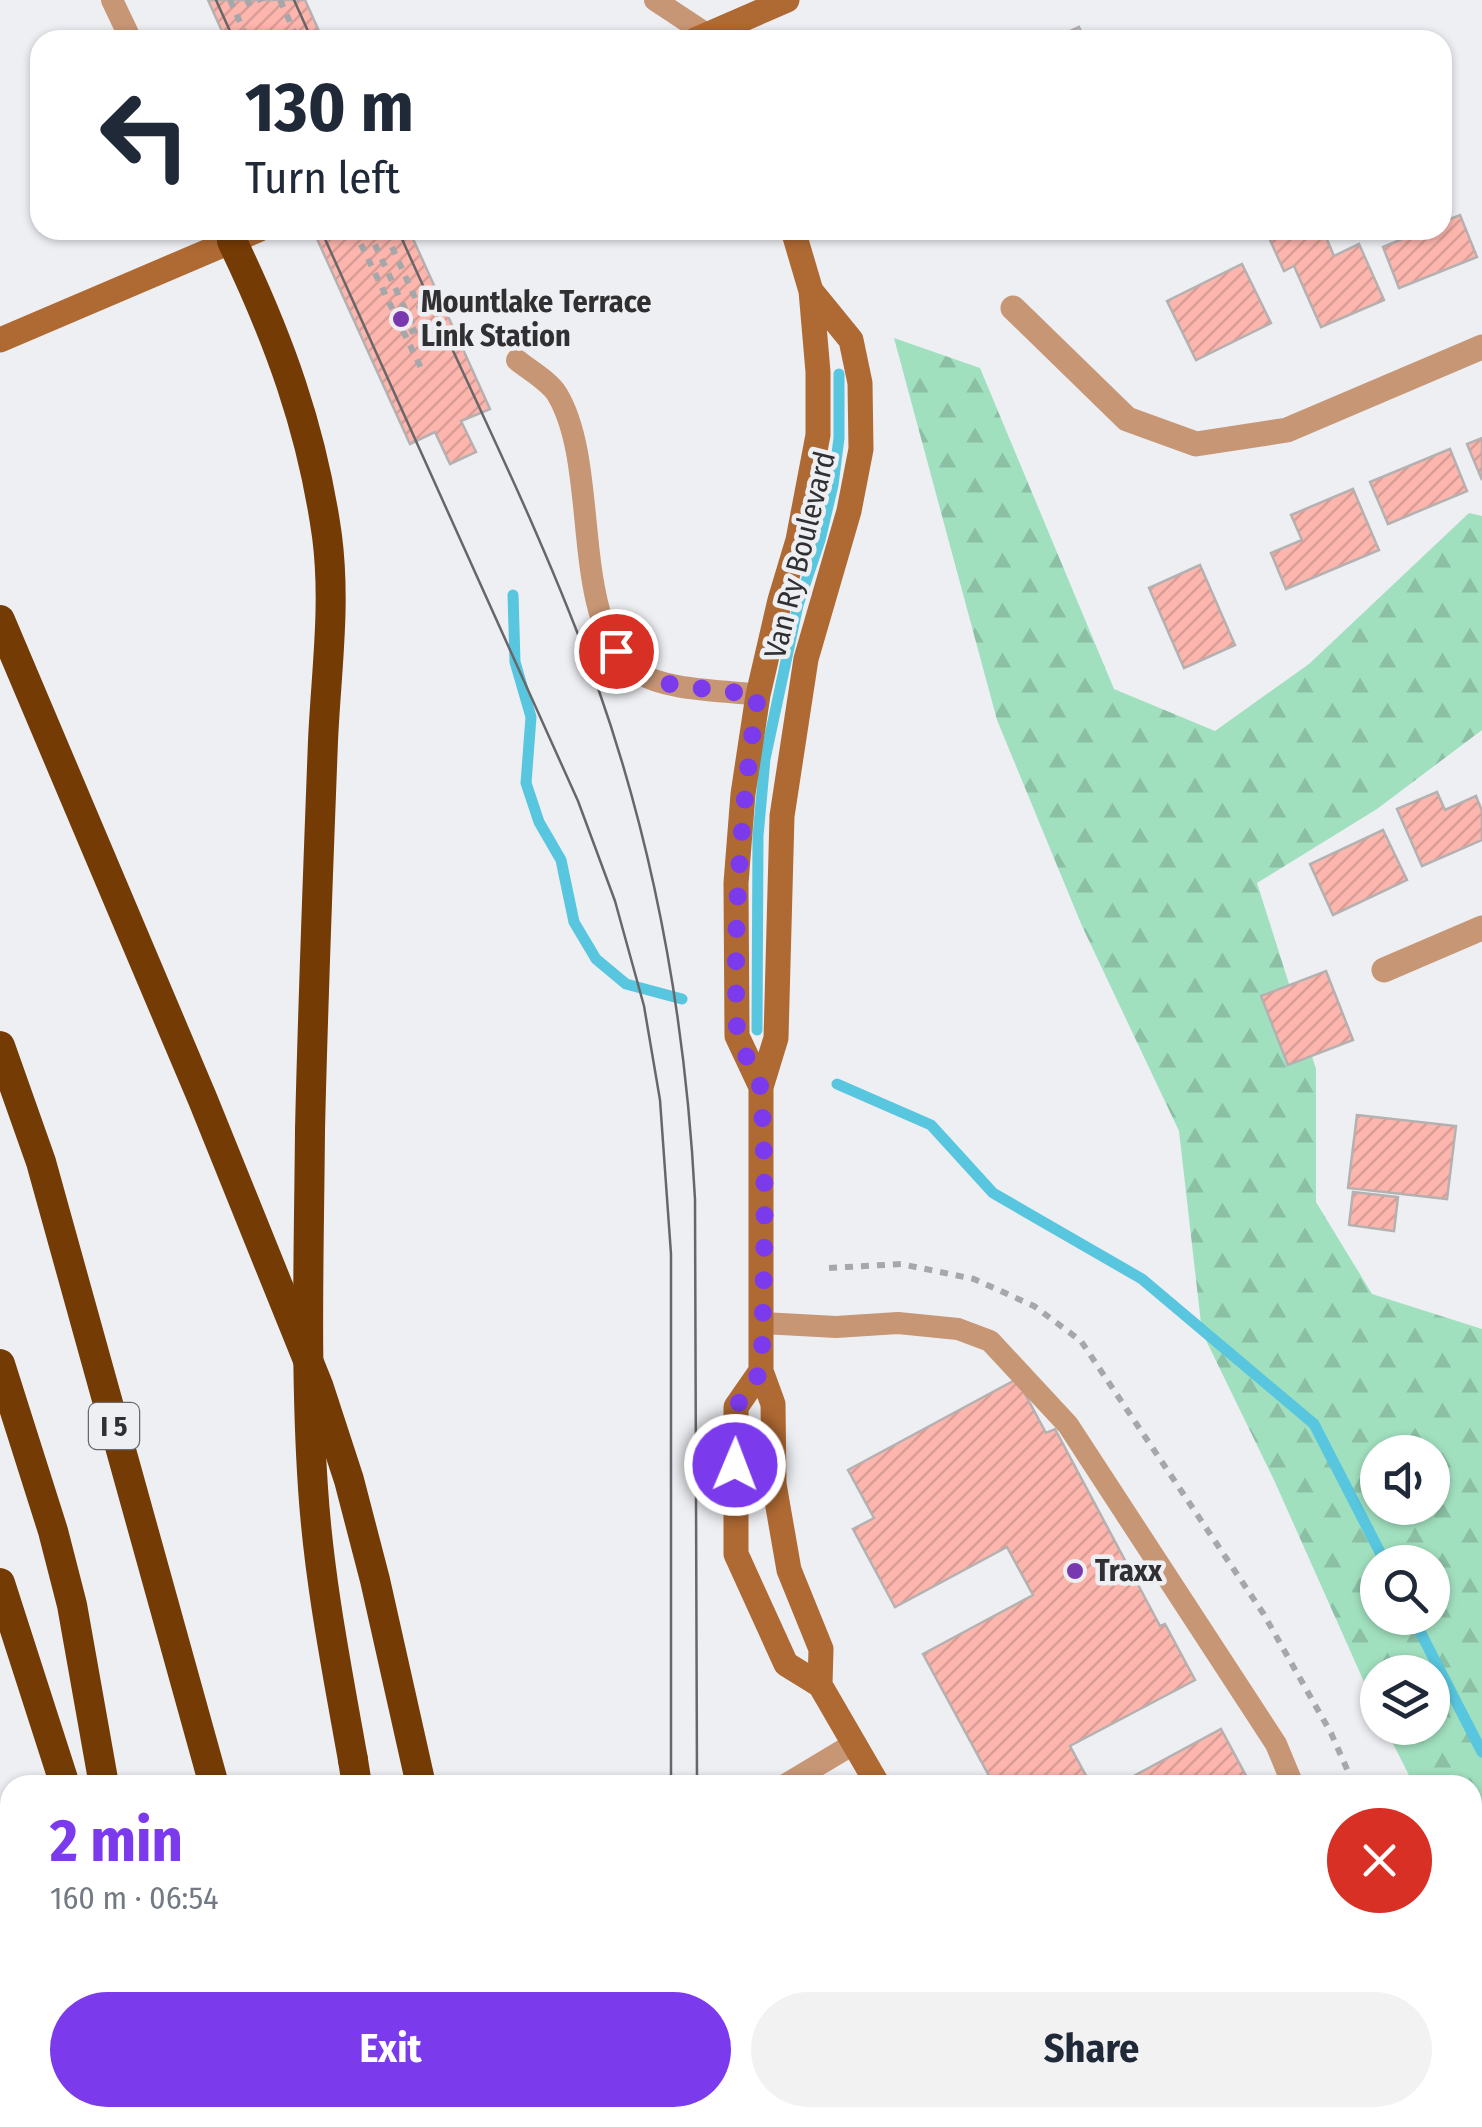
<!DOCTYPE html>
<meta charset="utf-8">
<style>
:root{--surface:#fff;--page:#f2f2f3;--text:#1f2937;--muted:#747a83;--accent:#7c3aed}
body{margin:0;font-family:"Fira Sans Condensed",sans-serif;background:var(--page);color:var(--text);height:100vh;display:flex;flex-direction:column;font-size:38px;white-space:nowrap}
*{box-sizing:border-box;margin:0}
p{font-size:32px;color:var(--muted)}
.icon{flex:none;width:55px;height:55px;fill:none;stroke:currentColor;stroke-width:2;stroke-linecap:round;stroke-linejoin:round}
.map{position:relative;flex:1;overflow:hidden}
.drawer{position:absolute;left:0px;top:1775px;width:1482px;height:352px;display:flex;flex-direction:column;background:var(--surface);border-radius:30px 30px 0 0;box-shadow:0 2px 8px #0004}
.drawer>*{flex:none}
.hud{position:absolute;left:30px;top:30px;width:1422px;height:210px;border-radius:30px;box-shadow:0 2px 8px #0004;background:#fff;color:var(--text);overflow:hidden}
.buttons{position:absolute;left:1360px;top:1435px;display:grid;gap:20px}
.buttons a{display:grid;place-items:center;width:90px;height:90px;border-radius:50%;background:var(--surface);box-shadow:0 2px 8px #0004;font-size:50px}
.pin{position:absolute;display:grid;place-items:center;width:85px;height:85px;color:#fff;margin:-42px;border:5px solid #fff;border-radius:50%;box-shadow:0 2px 10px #0007}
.me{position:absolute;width:110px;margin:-55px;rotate:1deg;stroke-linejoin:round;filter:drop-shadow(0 0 8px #0008)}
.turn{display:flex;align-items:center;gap:35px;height:210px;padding:0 50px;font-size:45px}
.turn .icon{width:130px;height:130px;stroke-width:2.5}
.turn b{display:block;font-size:70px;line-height:85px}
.round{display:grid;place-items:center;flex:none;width:105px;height:105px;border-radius:52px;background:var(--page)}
.head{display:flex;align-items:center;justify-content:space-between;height:170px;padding:0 50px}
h1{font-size:60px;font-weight:700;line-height:75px;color:var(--accent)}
.action{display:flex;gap:20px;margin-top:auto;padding:20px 50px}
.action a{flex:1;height:115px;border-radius:60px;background:var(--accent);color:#fff;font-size:40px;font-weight:700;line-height:115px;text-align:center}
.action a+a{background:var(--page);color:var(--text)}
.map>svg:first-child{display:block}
</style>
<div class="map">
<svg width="1482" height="2127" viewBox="0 0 1482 2127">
<defs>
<pattern id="forest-firs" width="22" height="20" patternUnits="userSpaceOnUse" patternTransform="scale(2.5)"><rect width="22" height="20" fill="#a1e0bf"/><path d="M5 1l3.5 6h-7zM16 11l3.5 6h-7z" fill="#8bc0a5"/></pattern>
<pattern id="building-hatch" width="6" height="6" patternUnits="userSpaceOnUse" patternTransform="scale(2.5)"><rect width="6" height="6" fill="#fdb6ae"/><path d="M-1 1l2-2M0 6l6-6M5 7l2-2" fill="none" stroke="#d99d96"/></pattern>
</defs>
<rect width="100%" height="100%" fill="#eeeff3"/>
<!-- forest -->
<path fill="url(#forest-firs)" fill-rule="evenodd" d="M 894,338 L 980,368 L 1114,689 L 1215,731 L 1309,664 L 1469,513 L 1482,516 L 1482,730 L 1377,809 L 1257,883 L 1316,1069 L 1316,1202 L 1372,1294 L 1482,1329 L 1482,1915 L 1473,1897 L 1472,1785 L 1414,1785 L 1385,1728 L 1432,1728 L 1432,1672 L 1378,1672 L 1377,1711 L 1274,1480 L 1202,1332 L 1179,1131 L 1082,926 L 997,720 ZM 1378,1452 L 1432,1452 L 1432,1508 L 1378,1508 ZM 1378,1562 L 1432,1562 L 1432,1618 L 1378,1618 Z"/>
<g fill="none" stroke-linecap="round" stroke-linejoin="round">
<!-- stream -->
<path stroke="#58c6de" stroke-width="11" d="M 513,595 L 515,662 L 531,717 L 526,783 L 539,822 L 561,860 L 574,922 L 596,959 L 626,984 L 682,999
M 757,1030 L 758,836 L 765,759 L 798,605 L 820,540 L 833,485 L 839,438 L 839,374
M 837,1084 L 931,1125 L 993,1193 L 1142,1279 L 1314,1424 L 1385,1562
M 1413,1618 L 1482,1752
M 1039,2118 L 1042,2127"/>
</g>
<!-- building -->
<path fill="url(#building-hatch)" stroke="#b5b1b0" stroke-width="2.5" d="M 208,0 L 305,0 L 323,40 L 226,40 Z
M 1079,27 L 1085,40 L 1051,40 Z
M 1460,215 L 1477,257 L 1399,288 L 1383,247 L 1424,230 L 1442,230 L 1442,222 Z
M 313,230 L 409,230 L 490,409 L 461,421 L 476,452 L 450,464 L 435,432 L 410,444 Z
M 1293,230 L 1323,230 L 1334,256 L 1359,244 L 1384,300 L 1321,327 L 1294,266 L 1284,271 L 1270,240 Z
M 1242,264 L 1271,323 L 1196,360 L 1167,301 Z
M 1482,438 L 1482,480 L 1467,444 Z
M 1450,449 L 1467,491 L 1388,524 L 1370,482 Z
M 1353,489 L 1379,550 L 1286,589 L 1271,553 L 1302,540 L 1291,515 Z
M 1200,565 L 1235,645 L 1184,668 L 1149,588 Z
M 1437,792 L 1445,810 L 1476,796 L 1482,811 L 1482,840 L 1422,866 L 1397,809 Z
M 1383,830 L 1407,880 L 1333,915 L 1310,864 Z
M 1326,971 L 1353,1040 L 1288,1065 L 1261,996 Z
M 1357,1115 L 1456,1126 L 1447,1199 L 1348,1188 Z
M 1353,1192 L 1398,1197 L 1394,1231 L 1349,1225 Z
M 1017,1379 L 1046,1433 L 1055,1429 L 1160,1626 L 1165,1624 L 1195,1680 L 1070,1746 L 1091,1785 L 994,1785 L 923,1654 L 1033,1595 L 1007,1547 L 895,1607 L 853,1529 L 874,1518 L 848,1470 Z
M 1221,1729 L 1251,1785 L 1117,1785 Z
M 806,2118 L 943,2118 L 948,2126 L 787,2127 Z
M 1175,2118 L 1221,2118 L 1203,2127 L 1180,2127 Z"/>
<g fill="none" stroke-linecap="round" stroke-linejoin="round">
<!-- path -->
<path stroke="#a6a7aa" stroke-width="6" stroke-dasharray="8 8" stroke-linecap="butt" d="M 230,0 L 248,40
M 247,0 L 250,6
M 260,0 L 261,2
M 280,0 L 298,40
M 354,230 L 424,374
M 368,230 L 415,330
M 392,247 L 427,324 L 404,335
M 829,1268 L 901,1264 L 974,1279 L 1034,1306 L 1081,1341 L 1263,1613 L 1331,1733 L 1354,1785
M 1472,2031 L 1482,2048
M 1472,2058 L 1482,2052
M 1396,2127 L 1401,2118"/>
<!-- lane -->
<path stroke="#c79675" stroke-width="22" d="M 112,0 L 131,40
M 655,0 L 708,35
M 517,360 C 529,370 549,381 557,394 C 602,468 567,627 639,673 C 667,691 724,690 758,695
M 763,1323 L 836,1327 L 898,1323 L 958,1329 L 990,1341 L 1068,1425 L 1276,1744 L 1293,1785
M 785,1785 L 855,1743
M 1472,2117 L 1480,2127
M 742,2127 L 742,2118"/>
<!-- street -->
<path stroke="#c79675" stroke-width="25" d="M 1013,308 L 1127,419 L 1196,444 L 1287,430 L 1482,347
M 1384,970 L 1482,928"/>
<!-- secondary -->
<path stroke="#af6933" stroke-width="25" d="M 695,40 L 787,0
M 811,291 L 851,340 L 860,383 L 861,449 L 849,511 L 806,659 L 782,816 L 776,1038 L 761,1087 L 761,1371 L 773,1404 L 774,1484 L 789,1570 L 821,1649 L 820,1685
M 0,340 L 258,230
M 761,1087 L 737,1036 L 736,883 L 743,794 L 758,695 L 780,600 L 798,540 L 818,435 L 818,372 L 811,291 L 793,230
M 761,1371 L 736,1407 L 736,1554 L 786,1664 L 820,1685 L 878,1785
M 1012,2118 L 1014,2127
M 1063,2118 L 1066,2127"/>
<!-- highway -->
<path stroke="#743b05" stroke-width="30" d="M 232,241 C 279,339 312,429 327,536 C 336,605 326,673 323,741 C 318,871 313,1000 310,1130
M 0,620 L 203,1100 L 318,1385 L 349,1480 L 375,1580 L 421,1785
M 0,1046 L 41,1162 L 214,1785
M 0,1364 L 53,1531 L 72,1605 L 104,1785
M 0,1583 L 65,1785
M 353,1760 L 357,1785
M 0,1958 L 10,1986
M 56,2118 L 60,2127
M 163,2118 L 166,2127
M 307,2118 L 309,2127
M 419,2118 L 420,2127
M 488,2118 L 490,2127"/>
<!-- tram -->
<path stroke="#67676a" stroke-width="2.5" d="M 216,0 L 234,40
M 294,0 L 312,40
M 321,230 L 578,801 L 615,901 L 644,1006 L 660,1100 L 671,1254 L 671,1785
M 398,230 C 465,382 542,530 598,688 C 656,853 686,1024 695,1199 L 697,1785
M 673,2118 L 673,2127
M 698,2118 L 699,2127"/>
<!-- highway-bridge -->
<path stroke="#743b05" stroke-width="30" d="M 310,1130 C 309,1249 305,1369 313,1488 C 319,1580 337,1670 353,1760"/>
</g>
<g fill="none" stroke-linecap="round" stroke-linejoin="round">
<!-- route -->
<path stroke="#7c3aed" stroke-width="18" stroke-dasharray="0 32.4" d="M 616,651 L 639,674 L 673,685 L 758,695 C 741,807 733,917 737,1030 C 738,1052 760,1070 761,1093 C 767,1178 764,1267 762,1352 L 761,1371 L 736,1407 L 735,1465"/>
</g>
<!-- markers -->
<g fill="#7939ae" stroke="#eeeff3" stroke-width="4">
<circle cx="401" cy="319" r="10"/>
<circle cx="1075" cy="1571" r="10"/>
</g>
<g text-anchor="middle" stroke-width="9" stroke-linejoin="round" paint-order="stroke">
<!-- shield labels -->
<rect fill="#eeeff3" stroke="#69696c" stroke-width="2.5" x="89" y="1403" width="50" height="46" rx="8"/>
<g font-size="28" font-weight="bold" fill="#303032">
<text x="114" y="1436">I 5</text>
</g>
<!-- poi labels -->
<g font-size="30" font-weight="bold" fill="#303032" stroke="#eeeff3" text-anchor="start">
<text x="421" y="312">Mountlake Terrace<tspan x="421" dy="34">Link Station</tspan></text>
<text x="1095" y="1581">Traxx</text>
</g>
<!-- street labels -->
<g font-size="30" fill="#303032" stroke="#eeeff3">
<text transform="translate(800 555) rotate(-76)" y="10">Van Ry Boulevard</text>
</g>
</g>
</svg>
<div class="buttons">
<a><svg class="icon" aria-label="sound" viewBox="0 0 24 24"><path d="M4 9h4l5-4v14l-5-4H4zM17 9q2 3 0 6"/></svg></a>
<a><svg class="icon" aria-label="search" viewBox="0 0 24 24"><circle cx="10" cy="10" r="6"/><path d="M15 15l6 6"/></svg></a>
<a><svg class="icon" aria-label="layers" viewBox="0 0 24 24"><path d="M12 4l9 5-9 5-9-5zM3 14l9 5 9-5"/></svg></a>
</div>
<div class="pin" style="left:616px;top:651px;background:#d93025"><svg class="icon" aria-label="arrive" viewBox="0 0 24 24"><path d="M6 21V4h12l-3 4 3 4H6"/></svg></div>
<svg class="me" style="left:735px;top:1465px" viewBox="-20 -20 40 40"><circle r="17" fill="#7c3aed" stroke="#fff" stroke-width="3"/><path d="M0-11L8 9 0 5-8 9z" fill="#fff"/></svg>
<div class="hud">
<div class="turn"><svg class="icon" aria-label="left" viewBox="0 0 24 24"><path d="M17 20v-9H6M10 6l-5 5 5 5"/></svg><div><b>130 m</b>Turn left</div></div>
</div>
<section class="drawer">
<div class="head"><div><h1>2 min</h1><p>160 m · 06:54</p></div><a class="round" style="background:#d93025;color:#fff"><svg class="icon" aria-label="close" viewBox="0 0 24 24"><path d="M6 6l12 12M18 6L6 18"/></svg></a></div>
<div class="action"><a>Exit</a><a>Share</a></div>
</section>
</div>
